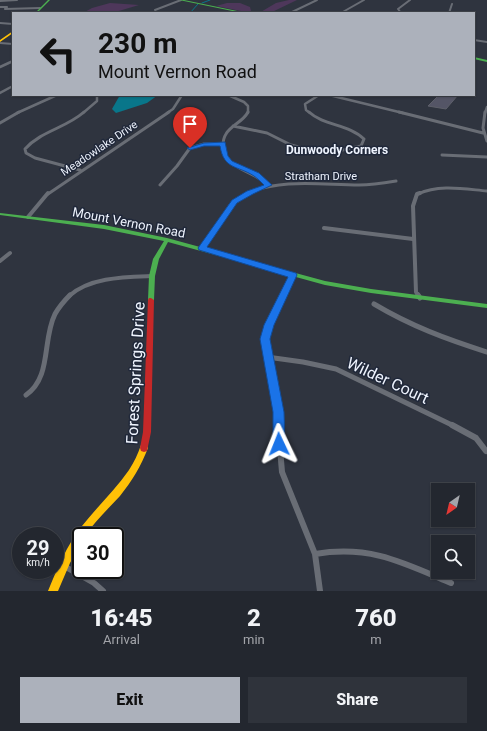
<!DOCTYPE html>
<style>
:root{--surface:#23272f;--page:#2f333b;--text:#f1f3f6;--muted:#a3a5aa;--line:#40444b;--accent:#acb1bb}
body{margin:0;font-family:Roboto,sans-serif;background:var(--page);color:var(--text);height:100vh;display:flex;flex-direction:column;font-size:15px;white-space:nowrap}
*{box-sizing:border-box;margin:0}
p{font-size:13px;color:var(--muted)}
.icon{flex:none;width:22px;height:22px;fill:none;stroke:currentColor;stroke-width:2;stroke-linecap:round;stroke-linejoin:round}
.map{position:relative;height:591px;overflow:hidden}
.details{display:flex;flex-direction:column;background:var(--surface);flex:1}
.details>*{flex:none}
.banner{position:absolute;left:12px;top:12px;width:463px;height:84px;border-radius:0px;box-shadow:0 1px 3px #0004,0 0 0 1px var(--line);background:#acb1bb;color:#111;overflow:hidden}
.needle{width:26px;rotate:214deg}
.fabs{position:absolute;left:431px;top:483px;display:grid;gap:8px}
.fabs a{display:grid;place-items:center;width:44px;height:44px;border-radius:0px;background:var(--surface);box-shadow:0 1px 3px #0004,0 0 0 1px var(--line);font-size:20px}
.speed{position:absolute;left:12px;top:527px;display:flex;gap:8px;font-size:20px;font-weight:700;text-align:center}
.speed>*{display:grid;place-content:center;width:52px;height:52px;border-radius:50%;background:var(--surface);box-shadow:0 1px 3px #0004,0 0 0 1px var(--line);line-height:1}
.speed small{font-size:10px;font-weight:400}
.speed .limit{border:2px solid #111;border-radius:6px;background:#fff;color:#111}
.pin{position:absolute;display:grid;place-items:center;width:34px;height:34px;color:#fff;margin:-41px -17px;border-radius:50% 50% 50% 0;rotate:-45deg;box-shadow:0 0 4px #0007}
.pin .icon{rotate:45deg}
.me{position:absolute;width:44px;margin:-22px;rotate:358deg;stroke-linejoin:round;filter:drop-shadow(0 0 3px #0008)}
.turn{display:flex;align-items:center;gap:14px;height:84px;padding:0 20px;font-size:18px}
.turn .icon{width:52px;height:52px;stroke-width:2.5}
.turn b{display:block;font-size:28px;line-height:34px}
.eta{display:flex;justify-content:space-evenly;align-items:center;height:68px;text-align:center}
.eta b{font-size:24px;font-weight:800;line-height:28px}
.button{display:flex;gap:8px;margin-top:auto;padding:8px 20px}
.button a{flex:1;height:46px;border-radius:0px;background:var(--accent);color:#111;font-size:16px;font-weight:800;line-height:46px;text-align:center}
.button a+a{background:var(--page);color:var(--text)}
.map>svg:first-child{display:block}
</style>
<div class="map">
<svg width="487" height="591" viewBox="0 0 487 591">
<rect width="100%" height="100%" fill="#2f343f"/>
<!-- green -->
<path fill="#4e375b" d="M 289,0 L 297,0 L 270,13 L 259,13 L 276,3 Z
M 110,3 L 139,5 L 112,13 L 83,13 L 92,8 Z
M 227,3 L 240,3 L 250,7 L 251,11 L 246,12 L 216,6 Z"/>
<!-- water -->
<path fill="#09768a" d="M 120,95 L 158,95 L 147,103 L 116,113 L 112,109 Z"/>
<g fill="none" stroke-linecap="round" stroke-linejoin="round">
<!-- stream -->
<path stroke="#09768a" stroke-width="1" d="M 202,3 L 210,0
M 190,13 L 198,4"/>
</g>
<!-- building -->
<path fill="#545566" stroke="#5e606a" d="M 439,95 L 458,95 L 446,109 L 428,106 Z"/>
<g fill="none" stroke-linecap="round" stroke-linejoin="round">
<!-- street-far5 -->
<path stroke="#696d75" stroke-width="2" d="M 0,1 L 17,0
M 0,7 L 7,7 L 5,9 L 40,8
M 155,10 L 181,0
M 290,13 L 317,0
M 341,13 L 364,0
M 401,13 L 398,9 L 410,0
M 449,13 L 452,4
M 0,23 L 13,24
M 474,40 L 487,42
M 0,43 L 13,44"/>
<!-- street-far4 -->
<path stroke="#696d75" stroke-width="2.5" d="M 0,67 L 13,61
M 0,93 L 11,87
M 228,95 L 244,102 L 248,106 L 248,113
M 329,95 L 403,113
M 17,113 L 57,95
M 83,113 L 97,101 L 97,95
M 167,113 L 173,109 L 182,95
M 310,113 L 306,110 L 305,104 L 319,95
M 485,113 L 487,107"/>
<!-- street-far3 -->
<path stroke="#696d75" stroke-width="3" d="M 248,112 C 243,122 231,125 226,134 C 224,137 223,142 223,146 C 226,170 253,170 268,185
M 399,112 L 483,133
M 485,112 L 483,128 L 487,141
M 0,123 L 19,112
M 233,126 L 267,133 L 291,145 L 310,150 L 338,151 L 361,146 L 364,139 C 349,124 324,126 309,112
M 442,155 L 487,157
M 80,170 L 35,158 L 26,153 L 25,149 C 41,131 66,128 84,112
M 160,185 L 177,166 L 190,148 L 204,144 L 222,144
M 48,194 L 169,112
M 246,194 C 281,178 322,185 359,185 C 371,185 384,183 396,181
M 418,194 C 439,184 464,189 487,191"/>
<!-- street-far2 -->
<path stroke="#696d75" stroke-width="4" d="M 28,217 L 48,193
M 324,228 L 413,239
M 202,249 L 230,206 L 248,193
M 0,261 L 10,253
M 69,296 C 90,277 125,277 152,276
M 283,296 L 293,275
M 419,296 L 416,292 L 413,206 L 417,194 L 420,193"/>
<!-- street-far1 -->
<path stroke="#696d75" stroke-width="5" d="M 418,295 L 420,298
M 374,304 C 411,326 446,339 487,352
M 267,357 L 303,362 L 336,369 L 454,426
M 26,395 C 52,377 42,340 55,314 C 59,307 64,301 70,295
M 278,426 L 278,412 L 265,339 L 269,325 L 283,295"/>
<!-- street -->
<path stroke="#696d75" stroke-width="6" d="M 278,425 L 282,472 L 315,554 L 320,591
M 452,425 L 476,438 L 486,451
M 315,554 C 370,545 402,562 451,583
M 64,566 L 94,583 L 103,591"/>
<!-- fast -->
<path fill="#4caf50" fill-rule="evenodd" d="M 48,0 L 50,0 L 37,13 L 35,13 Z
M 179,0 L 184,0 L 247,13 L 242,13 Z
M 474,57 L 487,60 L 487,62 L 474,59 Z
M 0,213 L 104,225 L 167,238 L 325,281 L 371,289 L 487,304 L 487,308 L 371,293 L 325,285 L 168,242 L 159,259 L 155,276 L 154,300 L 151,302 L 148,300 L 149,276 L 153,259 L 164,241 L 104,229 L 0,215 Z"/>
<!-- slow -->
<path fill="#ffc107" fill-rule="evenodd" d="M 13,31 L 13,33 L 0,42 L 0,40 Z
M 144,444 L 147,445 L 148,448 C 141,466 132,481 120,496 C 108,509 95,521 85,536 L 81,536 L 81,543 L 70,563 L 58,591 L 48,591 C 57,569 67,545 82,526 C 97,507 115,490 129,470 C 134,462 138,454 141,445 Z"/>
<!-- jam -->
<path fill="#c62828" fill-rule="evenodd" d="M 149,298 L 151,298 L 154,300 L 151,432 L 147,451 L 144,452 L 141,451 L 140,448 L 143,432 L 148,300 Z"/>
</g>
<!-- route -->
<path fill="#1a73e8" stroke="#114b97" d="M 225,142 L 228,156 L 232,161 L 259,173 L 272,185 L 253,194 L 237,203 L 207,247 L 296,273 L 297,275 L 274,325 L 270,339 L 284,412 L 285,444 L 283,448 L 279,449 L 275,448 L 273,444 L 273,412 L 260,339 L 264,325 L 288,277 L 199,250 L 198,248 L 232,200 L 247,191 L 264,185 C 261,182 257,178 254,176 C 237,165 224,170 220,146 L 204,146 L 190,150 L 187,148 L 204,143 Z"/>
<g text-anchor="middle" stroke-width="3" stroke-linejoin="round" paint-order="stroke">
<!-- far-street labels -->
<g font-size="11" fill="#eff4fe" stroke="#20283a">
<text transform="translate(99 148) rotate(-34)" y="4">Meadowlake Drive</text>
<text x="321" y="180">Stratham Drive</text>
</g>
<!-- far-neighbourhood labels -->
<g font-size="12" font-weight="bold" fill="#eff4fe" stroke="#20283a">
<text x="337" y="154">Dunwoody Corners</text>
</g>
<!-- street labels -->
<g font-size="13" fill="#eff4fe" stroke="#20283a">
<text transform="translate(129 222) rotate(11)" y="5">Mount Vernon Road</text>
</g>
<!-- near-street labels -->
<g font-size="16" fill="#eff4fe" stroke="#20283a">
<text transform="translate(135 373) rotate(-87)" y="6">Forest Springs Drive</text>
<text transform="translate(388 380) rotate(25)" y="6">Wilder Court</text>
</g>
</g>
</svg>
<div class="fabs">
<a><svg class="needle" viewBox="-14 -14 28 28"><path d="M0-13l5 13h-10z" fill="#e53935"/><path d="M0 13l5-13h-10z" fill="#a3a5aa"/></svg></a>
<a><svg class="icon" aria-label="search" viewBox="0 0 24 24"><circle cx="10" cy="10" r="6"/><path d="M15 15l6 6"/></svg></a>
</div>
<div class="speed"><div>29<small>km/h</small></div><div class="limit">30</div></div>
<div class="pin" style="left:190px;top:148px;background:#d93025"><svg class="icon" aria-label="arrive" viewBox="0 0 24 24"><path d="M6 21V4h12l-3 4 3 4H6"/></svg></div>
<svg class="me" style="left:279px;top:444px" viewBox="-20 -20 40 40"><path d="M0-17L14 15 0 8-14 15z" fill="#1a73e8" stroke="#fff" stroke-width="4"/></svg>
<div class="banner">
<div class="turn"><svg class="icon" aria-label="left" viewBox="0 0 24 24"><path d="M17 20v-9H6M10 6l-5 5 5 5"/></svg><div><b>230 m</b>Mount Vernon Road</div></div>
</div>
</div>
<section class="details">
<div class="eta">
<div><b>16:45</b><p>Arrival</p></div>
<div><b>2</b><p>min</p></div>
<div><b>760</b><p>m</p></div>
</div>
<div class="button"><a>Exit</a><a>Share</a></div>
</section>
